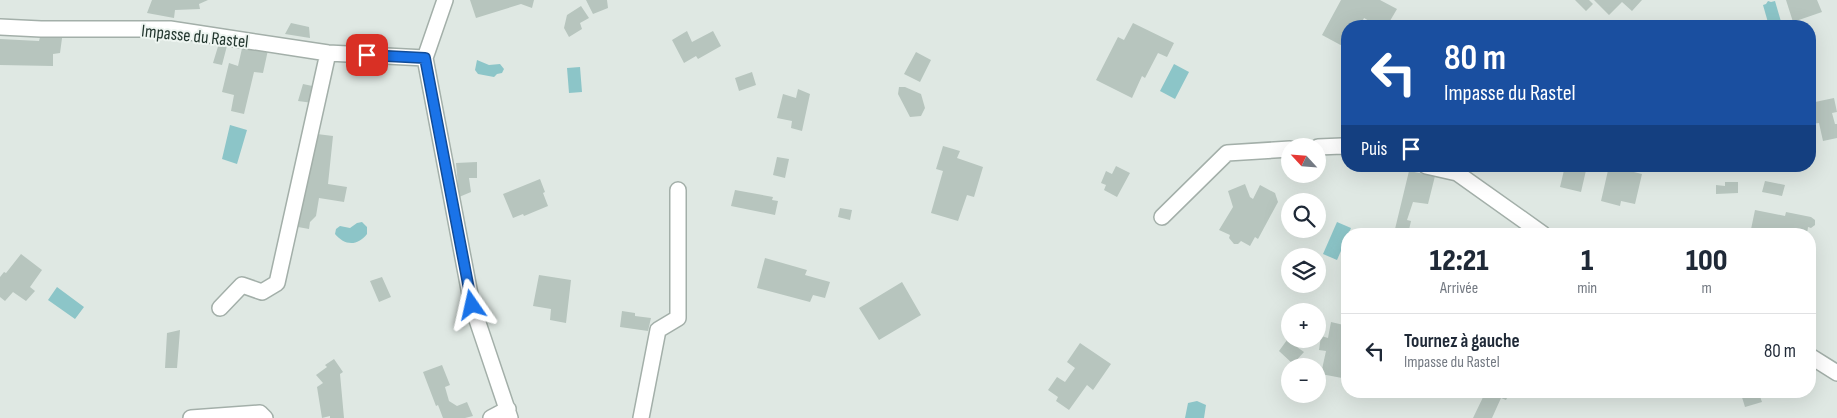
<!DOCTYPE html>
<html lang="fr">
<meta charset="utf-8">
<style>
:root{--surface:#fff;--page:#f2f2f3;--text:#1f2937;--muted:#747a83;--line:#e0e1e3}
body{margin:0;font-family:"Sofia Sans Condensed",sans-serif;background:var(--page);color:var(--text);height:100vh;display:flex;flex-direction:column;font-size:19px;white-space:nowrap}
*{box-sizing:border-box;margin:0}
p{font-size:16px;color:var(--muted)}
.icon{flex:none;width:28px;height:28px;fill:none;stroke:currentColor;stroke-width:2;stroke-linecap:round;stroke-linejoin:round}
.map{position:relative;flex:1;overflow:hidden}
.side{position:absolute;left:1341px;top:228px;width:475px;height:170px;display:flex;flex-direction:column;background:var(--surface);border-radius:20px;box-shadow:0 5px 20px #0002}
.side>*{flex:none}
.hud{position:absolute;left:1341px;top:20px;width:475px;height:152px;border-radius:20px;box-shadow:0 5px 20px #0002;background:#1a4fa0;color:#fff;overflow:hidden}
.needle{width:32px;rotate:296deg}
.buttons{position:absolute;left:1281px;top:138px;display:grid;gap:10px}
.buttons a{display:grid;place-items:center;width:45px;height:45px;border-radius:50%;background:var(--surface);box-shadow:0 5px 20px #0002;font-size:25px}
.pin{position:absolute;display:grid;place-items:center;width:42px;height:42px;color:#fff;margin:-21px;border-radius:10px;box-shadow:0 2px 8px #0006}
.me{position:absolute;width:55px;margin:-28px;rotate:349deg;stroke-linejoin:round;filter:drop-shadow(0 0 4px #0008)}
.turn{display:flex;align-items:center;gap:18px;height:105px;padding:0 20px;font-size:22px}
.turn .icon{width:65px;height:65px;stroke-width:2.5}
.turn b{display:block;font-size:35px;line-height:42px}
.then{display:flex;align-items:center;height:48px;padding:0 20px;background:#0003;gap:10px;font-size:19px}
.eta{display:flex;justify-content:space-evenly;align-items:center;height:85px;text-align:center}
.eta b{font-size:30px;font-weight:800;line-height:35px}
ul{padding:0;list-style:none}
li{display:flex;align-items:center;gap:15px;height:75px;padding:0 20px;border-top:1px solid var(--line)}
li div{flex:1}
li b{display:block;font-size:19px}
li em{font-style:normal}
.map>svg:first-child{display:block}
</style>
<div class="map">
<svg width="1837" height="418" viewBox="0 0 1837 418">
<rect width="100%" height="100%" fill="#dfe8e3"/>
<!-- water -->
<path fill="#8cc5c8" d="M 1768,1 L 1771,2 L 1775,1 L 1782,25 L 1769,26 L 1763,5 L 1766,4 Z
M 477,60 L 489,65 L 500,64 L 504,69 L 502,73 L 497,74 L 494,77 L 478,74 L 475,70 Z
M 1174,64 L 1189,72 L 1175,99 L 1160,91 Z
M 580,67 L 582,92 L 569,93 L 567,68 Z
M 230,125 L 247,130 L 237,164 L 222,159 Z
M 362,222 L 367,227 L 367,234 C 357,247 344,245 335,234 L 336,229 L 340,226 L 350,228 L 357,223 Z
M 1337,222 L 1351,228 L 1337,260 L 1323,254 Z
M 57,287 L 84,307 L 75,319 L 48,300 Z
M 1197,401 L 1206,405 L 1204,418 L 1185,418 L 1188,403 Z"/>
<!-- building -->
<path fill="#b7c5be" d="M 152,0 L 208,0 L 199,4 L 200,9 L 175,10 L 174,18 L 147,13 Z
M 470,0 L 534,0 L 532,8 L 521,4 L 476,18 Z
M 586,0 L 607,0 L 608,8 L 593,14 Z
M 1341,0 L 1380,0 L 1397,9 L 1387,26 L 1378,26 L 1364,18 L 1360,26 L 1348,26 L 1348,49 L 1322,35 Z
M 1575,0 L 1589,0 L 1593,4 L 1586,11 Z
M 1594,0 L 1642,0 L 1632,11 L 1622,2 L 1609,15 Z
M 1786,0 L 1817,0 L 1822,12 L 1793,22 Z
M 581,6 L 589,18 L 580,23 L 582,29 L 569,37 L 564,28 L 567,15 Z
M 291,23 L 309,27 L 310,38 L 285,34 Z
M 1133,23 L 1174,43 L 1167,57 L 1158,53 L 1145,78 L 1142,76 L 1132,98 L 1096,80 L 1118,37 L 1124,40 Z
M 42,30 L 63,31 L 60,53 L 53,54 L 53,66 L 0,65 L 0,39 L 39,41 Z
M 687,31 L 692,42 L 713,31 L 721,46 L 698,59 L 696,56 L 684,63 L 672,40 Z
M 220,40 L 228,42 L 222,65 L 213,63 Z
M 243,44 L 268,50 L 263,73 L 254,72 L 244,114 L 231,111 L 234,95 L 222,92 L 229,63 L 238,66 Z
M 916,52 L 931,60 L 920,82 L 904,74 Z
M 752,72 L 756,85 L 739,91 L 735,78 Z
M 303,84 L 317,87 L 313,103 L 298,101 Z
M 899,87 L 905,87 L 921,94 L 925,108 L 921,116 L 910,117 L 898,94 Z
M 798,89 L 810,94 L 802,131 L 791,128 L 792,121 L 777,118 L 783,94 L 796,98 Z
M 1834,98 L 1837,112 L 1832,113 L 1835,124 L 1837,124 L 1837,138 L 1823,141 L 1819,123 L 1810,124 L 1810,107 L 1812,109 L 1816,109 L 1815,102 Z
M 317,134 L 333,136 L 328,184 L 347,187 L 344,202 L 319,198 L 316,216 L 310,222 L 309,229 L 298,227 Z
M 943,146 L 960,151 L 957,158 L 983,167 L 974,197 L 967,195 L 958,221 L 931,213 L 943,171 L 936,169 Z
M 777,157 L 789,159 L 785,178 L 773,175 Z
M 477,162 L 477,178 L 469,178 L 471,192 L 459,197 L 456,163 Z
M 1116,166 L 1130,173 L 1117,197 L 1104,190 L 1106,185 L 1101,183 L 1106,171 L 1112,174 Z
M 1565,166 L 1587,166 L 1581,192 L 1560,187 Z
M 1609,166 L 1642,174 L 1635,204 L 1621,201 L 1620,206 L 1601,201 Z
M 1409,171 L 1435,176 L 1428,204 L 1413,202 L 1407,220 L 1411,221 L 1408,234 L 1399,234 L 1400,232 L 1395,229 Z
M 540,179 L 545,192 L 543,193 L 548,206 L 524,216 L 523,214 L 513,218 L 503,194 Z
M 1765,181 L 1785,185 L 1782,196 L 1762,192 Z
M 1725,182 L 1738,182 L 1738,193 L 1716,194 L 1716,185 L 1725,186 Z
M 1245,184 L 1250,197 L 1253,199 L 1260,185 L 1275,193 L 1278,202 L 1258,239 L 1255,237 L 1250,246 L 1241,241 L 1238,244 L 1234,244 L 1229,238 L 1230,235 L 1219,230 L 1233,207 L 1228,191 Z
M 735,190 L 773,197 L 772,200 L 778,201 L 775,215 L 731,206 Z
M 840,208 L 852,210 L 850,220 L 838,217 Z
M 1755,210 L 1785,216 L 1786,212 L 1811,217 L 1815,220 L 1815,225 L 1811,228 L 1808,227 L 1807,234 L 1750,234 Z
M 21,254 L 42,270 L 30,287 L 35,291 L 26,301 L 13,292 L 5,301 L 0,297 L 0,277 L 4,272 L 6,273 Z
M 765,258 L 807,270 L 805,275 L 830,282 L 825,298 L 813,295 L 810,302 L 757,288 Z
M 539,275 L 571,280 L 566,323 L 550,320 L 551,309 L 533,306 Z
M 382,277 L 391,297 L 379,302 L 370,281 Z
M 902,282 L 921,315 L 879,340 L 859,308 Z
M 622,311 L 635,313 L 635,316 L 651,318 L 648,331 L 620,327 Z
M 1331,322 L 1348,326 L 1348,350 L 1342,378 L 1321,374 L 1326,351 L 1319,350 L 1321,336 L 1328,338 Z
M 180,330 L 177,368 L 165,368 L 167,333 Z
M 1287,340 L 1304,352 L 1293,364 L 1279,351 Z
M 1080,343 L 1111,364 L 1093,390 L 1087,385 L 1069,410 L 1056,401 L 1058,397 L 1048,390 L 1057,377 L 1065,382 L 1075,368 L 1067,362 Z
M 334,359 L 343,372 L 340,374 L 344,418 L 330,418 L 330,416 L 322,418 L 317,387 L 323,383 L 316,375 L 327,367 L 325,365 Z
M 442,365 L 450,385 L 445,387 L 449,401 L 457,406 L 467,402 L 473,416 L 465,418 L 443,418 L 438,405 L 436,406 L 423,372 Z
M 1486,391 L 1526,391 L 1523,398 L 1510,392 L 1506,400 L 1501,398 L 1492,418 L 1473,418 Z
M 1731,391 L 1758,391 L 1762,402 L 1745,407 L 1741,394 L 1733,396 Z"/>
<g fill="none" stroke-linecap="round" stroke-linejoin="round">
<defs>
<path id="minor" d="M 445,0 L 425,58 L 472,305 L 510,418
M 0,27 L 41,29 L 170,29 L 328,53 L 425,58
M 1318,147 L 1342,146 L 1348,148
M 1426,166 L 1457,173 L 1543,234
M 1162,217 L 1227,153 L 1290,149
M 220,308 L 242,285 L 262,292 L 277,283 L 328,53
M 1810,356 L 1837,373
M 191,418 L 260,413 L 265,418
M 491,418 L 508,409
M 641,418 L 658,330 L 678,318 L 678,190"/>
</defs>
<!-- minor casing -->
<use href="#minor" stroke="#a3afa9" stroke-width="18"/>
<!-- minor -->
<use href="#minor" stroke="#fff" stroke-width="15"/>
</g>
<g fill="none" stroke-linecap="round" stroke-linejoin="round">
<defs>
<path id="route" d="M 367,55 L 425,58 L 472,305"/>
</defs>
<!-- route casing -->
<use href="#route" stroke="#114b97" stroke-width="12"/>
<!-- route -->
<use href="#route" stroke="#1a73e8" stroke-width="9"/>
</g>
<g text-anchor="middle" stroke-width="4" stroke-linejoin="round" paint-order="stroke">
<!-- street labels -->
<g font-size="18" fill="#22362e" stroke="#eef5f1">
<text transform="translate(195 36) rotate(6)" y="6">Impasse du Rastel</text>
</g>
</g>
</svg>
<div class="buttons">
<a><svg class="needle" viewBox="-14 -14 28 28"><path d="M0-13l5 13h-10z" fill="#e53935"/><path d="M0 13l5-13h-10z" fill="#747a83"/></svg></a>
<a><svg class="icon" aria-label="search" viewBox="0 0 24 24"><circle cx="10" cy="10" r="6"/><path d="M15 15l6 6"/></svg></a>
<a><svg class="icon" aria-label="layers" viewBox="0 0 24 24"><path d="M12 4l9 5-9 5-9-5zM3 14l9 5 9-5"/></svg></a>
<a>+</a>
<a>−</a>
</div>
<div class="pin" style="left:367px;top:55px;background:#d93025"><svg class="icon" aria-label="arrive" viewBox="0 0 24 24"><path d="M6 21V4h12l-3 4 3 4H6"/></svg></div>
<svg class="me" style="left:472px;top:305px" viewBox="-20 -20 40 40"><path d="M0-17L14 15 0 8-14 15z" fill="#1a73e8" stroke="#fff" stroke-width="4"/></svg>
<div class="hud">
<div class="turn"><svg class="icon" aria-label="left" viewBox="0 0 24 24"><path d="M17 20v-9H6M10 6l-5 5 5 5"/></svg><div><b>80 m</b>Impasse du Rastel</div></div>
<div class="then">Puis<svg class="icon" aria-label="arrive" viewBox="0 0 24 24"><path d="M6 21V4h12l-3 4 3 4H6"/></svg></div>
</div>
<section class="side">
<div class="eta">
<div><b>12:21</b><p>Arrivée</p></div>
<div><b>1</b><p>min</p></div>
<div><b>100</b><p>m</p></div>
</div>
<ul>
<li><svg class="icon" aria-label="left" viewBox="0 0 24 24"><path d="M17 20v-9H6M10 6l-5 5 5 5"/></svg><div><b>Tournez à gauche</b><p>Impasse du Rastel</p></div><em>80 m</em></li>
</ul>
</section>
</div>
